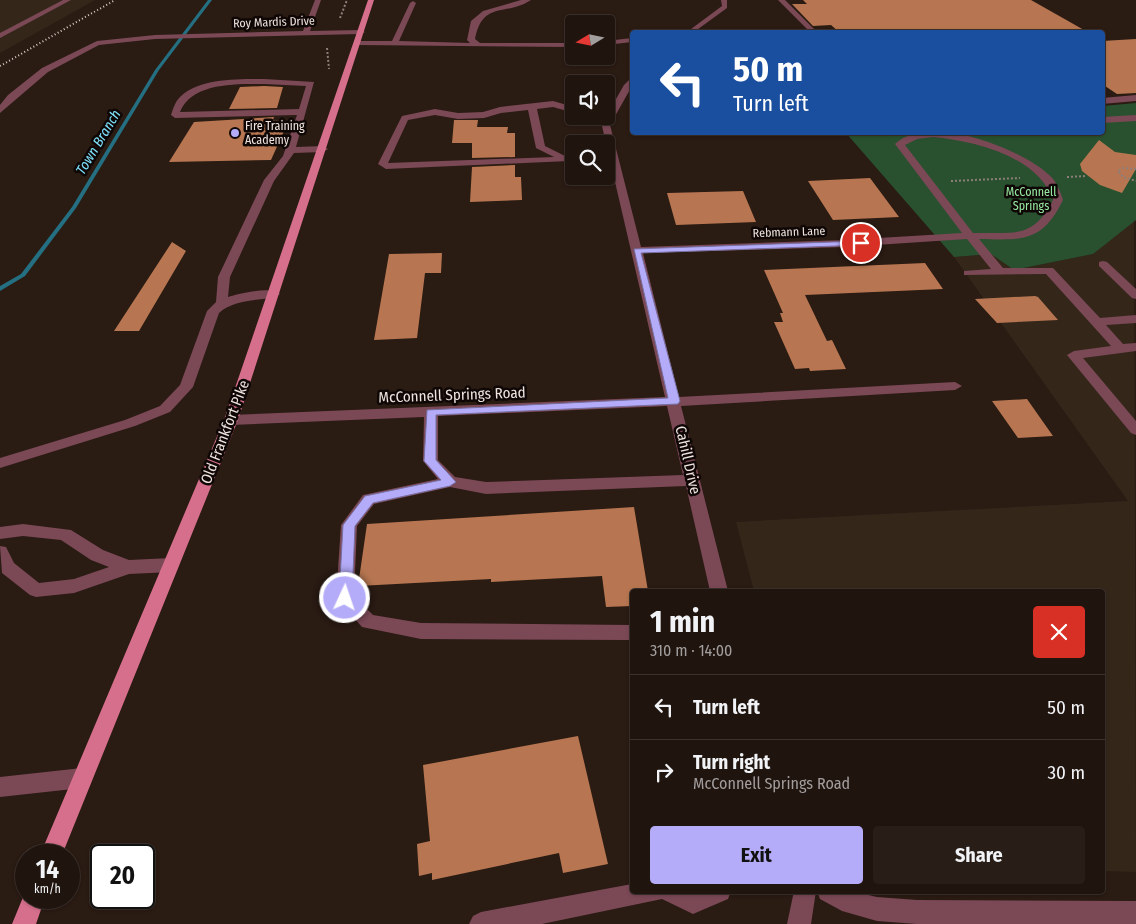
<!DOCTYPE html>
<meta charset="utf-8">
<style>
:root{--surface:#20140e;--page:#281d17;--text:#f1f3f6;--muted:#a29e9e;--line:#3d332e;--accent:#b5acf9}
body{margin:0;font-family:"Fira Sans Condensed",sans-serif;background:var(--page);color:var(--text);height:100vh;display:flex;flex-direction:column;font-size:19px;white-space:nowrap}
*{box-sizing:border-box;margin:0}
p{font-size:16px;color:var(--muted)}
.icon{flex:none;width:28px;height:28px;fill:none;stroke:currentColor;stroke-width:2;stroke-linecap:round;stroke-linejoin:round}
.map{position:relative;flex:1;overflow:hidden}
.side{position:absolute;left:630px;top:589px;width:475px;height:305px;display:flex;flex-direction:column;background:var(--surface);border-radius:5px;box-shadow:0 1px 4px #0004,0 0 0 1px var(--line)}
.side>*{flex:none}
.hud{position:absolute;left:630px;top:30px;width:475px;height:105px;border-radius:5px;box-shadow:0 1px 4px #0004,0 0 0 1px var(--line);background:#1a4fa0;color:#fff;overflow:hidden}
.needle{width:32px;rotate:260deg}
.buttons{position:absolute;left:565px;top:15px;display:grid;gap:10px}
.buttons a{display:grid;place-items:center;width:50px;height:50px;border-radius:5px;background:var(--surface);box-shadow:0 1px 4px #0004,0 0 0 1px var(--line);font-size:25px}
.speed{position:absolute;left:15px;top:844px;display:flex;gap:10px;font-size:25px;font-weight:700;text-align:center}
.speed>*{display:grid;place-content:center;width:65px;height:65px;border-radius:50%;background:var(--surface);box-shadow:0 1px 4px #0004,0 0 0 1px var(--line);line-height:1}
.speed small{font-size:12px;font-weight:400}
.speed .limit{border:2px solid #111;border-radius:8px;background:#fff;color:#111}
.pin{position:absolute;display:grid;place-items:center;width:42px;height:42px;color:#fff;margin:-21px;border:2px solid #fff;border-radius:50%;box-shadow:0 1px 5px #0007}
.me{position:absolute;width:55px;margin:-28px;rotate:3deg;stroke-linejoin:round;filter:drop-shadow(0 0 4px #0008)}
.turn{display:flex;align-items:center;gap:18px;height:105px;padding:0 20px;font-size:22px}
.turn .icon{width:65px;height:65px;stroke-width:2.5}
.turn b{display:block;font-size:35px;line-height:42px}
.round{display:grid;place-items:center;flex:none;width:52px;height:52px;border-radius:5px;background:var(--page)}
.head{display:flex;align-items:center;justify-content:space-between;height:85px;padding:0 20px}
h1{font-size:30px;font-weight:700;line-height:38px}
.button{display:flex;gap:10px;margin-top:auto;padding:10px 20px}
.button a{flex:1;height:58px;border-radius:5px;background:var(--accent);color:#111;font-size:20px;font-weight:700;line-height:58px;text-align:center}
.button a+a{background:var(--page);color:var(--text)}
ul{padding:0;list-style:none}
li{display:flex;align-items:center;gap:15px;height:65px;padding:0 20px;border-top:1px solid var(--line)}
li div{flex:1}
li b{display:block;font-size:19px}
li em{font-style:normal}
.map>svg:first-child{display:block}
</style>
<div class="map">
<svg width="1136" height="924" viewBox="0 0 1136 924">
<rect width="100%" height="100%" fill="#2a1b13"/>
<!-- industrial -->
<path fill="#34271a" d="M 0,0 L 95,0 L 0,53 Z
M 1134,219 L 1136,872 L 1103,871 L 1102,591 L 754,591 L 736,522 L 1128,501 L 954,257 L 991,254 L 1014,270 L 1093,254 Z"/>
<!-- green -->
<path fill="#29512f" d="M 1136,103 L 1136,220 L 1093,254 L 1014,270 L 991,254 L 954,257 L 846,133 L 1102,132 L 1103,106 Z"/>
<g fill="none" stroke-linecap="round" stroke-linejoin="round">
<!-- stream -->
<path fill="#246f81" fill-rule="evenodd" d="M 208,0 L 212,0 L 159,70 L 76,208 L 25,276 L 0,291 L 0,286 L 21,274 L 72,207 L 155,70 Z"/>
</g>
<!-- building -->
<path fill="#b77651" d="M 803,0 L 1031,0 L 1084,30 L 1036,32 L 839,32 L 831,25 L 813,26 L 792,4 L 807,4 Z
M 1136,39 L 1136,93 L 1117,94 L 1102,84 L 1102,41 Z
M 264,86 L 283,87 L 277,108 L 229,109 L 240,87 Z
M 274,117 L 273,120 L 288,122 L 271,160 L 169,162 L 194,122 Z
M 454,120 L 478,120 L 477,127 L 508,127 L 507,133 L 515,133 L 515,157 L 472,158 L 472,143 L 452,143 Z
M 1099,140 L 1115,152 L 1136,155 L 1136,169 L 1122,193 L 1100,185 L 1082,171 L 1080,164 Z
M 515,165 L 515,177 L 521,177 L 522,200 L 470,202 L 472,167 Z
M 870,178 L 899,217 L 833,220 L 808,181 Z
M 743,191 L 756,222 L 676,225 L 667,193 Z
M 172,242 L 186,251 L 139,331 L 114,331 Z
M 442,253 L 441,273 L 425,273 L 417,338 L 374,340 L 389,254 Z
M 925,263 L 943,289 L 805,295 L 827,341 L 832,340 L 846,369 L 810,371 L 809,368 L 795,369 L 774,322 L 783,322 L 780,313 L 783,313 L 764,270 Z
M 1035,296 L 1038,297 L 1058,320 L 997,323 L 975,299 Z
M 1027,399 L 1053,436 L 1018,438 L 992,401 Z
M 634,507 L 648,591 L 632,591 L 632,606 L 606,607 L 602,576 L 491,582 L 491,579 L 358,586 L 367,524 Z
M 578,736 L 608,864 L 563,873 L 559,853 L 432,880 L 432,873 L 419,876 L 417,844 L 430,841 L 423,765 Z"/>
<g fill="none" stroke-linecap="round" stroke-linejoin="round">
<!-- path -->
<path stroke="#8c7f79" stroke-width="2" stroke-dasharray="2 2" stroke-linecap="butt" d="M 340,18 L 347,0
M 327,48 L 329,69
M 1136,169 L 1123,168 L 1118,171 L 1123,177 L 1136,181
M 1067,177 L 1087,176
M 951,181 L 1020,178"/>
<!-- minor -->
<path fill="#7b4856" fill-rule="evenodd" d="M 63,0 L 71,0 L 0,38 L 0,33 Z
M 315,0 L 321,0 L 310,31 L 361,30 L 365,32 L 361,34 L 155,39 L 99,45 L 48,72 L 0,113 L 0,105 L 8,95 L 42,68 L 97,41 L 155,35 L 303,31 Z
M 521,0 L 531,0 C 505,17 483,0 475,39 L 480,43 L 574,43 L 574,47 L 358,45 L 354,43 L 358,41 L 392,41 L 410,3 L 413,1 L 416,3 L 399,41 L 470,43 L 467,40 L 471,21 L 483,11 Z
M 721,0 L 727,0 L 727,8 L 694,32 L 687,32 L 722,6 Z
M 778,0 L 785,0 L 817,32 L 810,32 Z
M 632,38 L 632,42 L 606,45 L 606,41 Z
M 264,79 L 314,82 L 296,147 L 323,146 L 328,149 L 323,152 L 294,153 L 274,181 L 230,277 L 228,297 C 240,293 272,286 280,294 C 272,302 238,296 219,313 L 193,387 L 170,412 L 135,426 L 0,468 L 0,458 L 125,420 L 160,406 L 180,385 L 207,311 L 216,302 L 218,277 L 264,180 L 283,156 L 297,115 L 175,118 L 171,115 C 173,109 175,102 180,97 C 199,78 239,79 264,79 ZM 264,84 L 306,86 L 299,109 L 180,112 C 192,82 237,84 264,84 Z
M 629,80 L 632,80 L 632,86 L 610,125 L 641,247 L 845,240 L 962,233 L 895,144 C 928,112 1019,148 1048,174 C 1056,180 1060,191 1063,200 C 1042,243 1022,240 979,239 L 1003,268 L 1053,268 L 1100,318 L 1136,315 L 1136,323 L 1106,325 L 1123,344 L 1136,343 L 1136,351 L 1083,358 L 1136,421 L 1136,435 L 1131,433 L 1067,355 L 1074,351 L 1111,346 L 1046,274 L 964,275 L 964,271 L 991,269 L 967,239 L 845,247 L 643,253 L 679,397 L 955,382 L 962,386 L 955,390 L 681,406 L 728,591 L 710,591 L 686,486 L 486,494 L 450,487 L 374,504 L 357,526 L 354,596 L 373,615 L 421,623 L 632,625 L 632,640 L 421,639 L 362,627 L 336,598 L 341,525 L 363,495 L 438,479 L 423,461 L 424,417 L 231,425 L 224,420 L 231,415 L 665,397 L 602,126 L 585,116 L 596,116 L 604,120 L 624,85 ZM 933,137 C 975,141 1038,156 1053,200 C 1033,240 1013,232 973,233 L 905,145 L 917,139 ZM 667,406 L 683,475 L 486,482 L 455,477 L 438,460 L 438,416 Z
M 1136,95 L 1136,101 L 1102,104 L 1102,98 Z
M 553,101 L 574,107 L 574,113 L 553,107 L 537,109 L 545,146 L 571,159 L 569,161 L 386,169 L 378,164 L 402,116 L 435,109 L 458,113 L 483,112 L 500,107 ZM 528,110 L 536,148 L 554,157 L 388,163 L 408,120 L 435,115 L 458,119 L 484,118 L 501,113 Z
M 1136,115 L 1136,121 L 1102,123 L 1102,117 Z
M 1103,261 L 1107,262 L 1136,289 L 1136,299 L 1132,298 L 1099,266 L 1099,262 Z
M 23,524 L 71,530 L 103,550 L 129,560 L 171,558 L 177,560 L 179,565 L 177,570 L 171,572 L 129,574 L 74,593 L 36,597 L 30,595 L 2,573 L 0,546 L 6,547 L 14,563 L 39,583 L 74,579 L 109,567 L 91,560 L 61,540 L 23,536 L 0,539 L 0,527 Z
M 82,768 L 89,771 L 92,778 L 89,785 L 82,788 L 0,797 L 0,777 Z
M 632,884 L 632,891 L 731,891 L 728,899 L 693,914 L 662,899 L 542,924 L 469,924 L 473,916 L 481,912 Z
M 794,891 L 816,891 L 811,924 L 787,924 Z
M 817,891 L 851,891 L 877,897 L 917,900 L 1136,901 L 1136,924 L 917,924 L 877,921 L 842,911 L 820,899 Z"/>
<!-- major -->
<path fill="#d66f8c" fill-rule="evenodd" d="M 368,0 L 374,0 L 238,420 L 62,855 L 40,855 L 224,420 Z
M 26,890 L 26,898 L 45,898 L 36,924 L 12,924 Z"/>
<!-- rail -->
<path stroke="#d9cdc8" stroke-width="2" stroke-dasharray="1 2.5" stroke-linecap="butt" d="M 0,66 L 115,0"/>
</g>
<!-- route -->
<path fill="#b5acf9" stroke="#7670a2" d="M 861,241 L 864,241 L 864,245 L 641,253 L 680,401 L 678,404 L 436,415 L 436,460 L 456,482 L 450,486 L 373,503 L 355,526 L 352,598 L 345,603 L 341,601 L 339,598 L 343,525 L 365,496 L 441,480 L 424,461 L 427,410 L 668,398 L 634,249 Z"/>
<!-- markers -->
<circle fill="#b5acf9" stroke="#0e0705" stroke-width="2" cx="235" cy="133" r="5"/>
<g text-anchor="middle" stroke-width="5" stroke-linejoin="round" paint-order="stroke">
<!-- far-street labels -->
<g font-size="12" fill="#efe4df" stroke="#0e0705">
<text transform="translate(274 22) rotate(-2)" y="4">Roy Mardis Drive</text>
<text transform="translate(789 232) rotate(-2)" y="4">Rebmann Lane</text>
</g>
<!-- far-poi labels -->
<g font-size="12" fill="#efe4df" stroke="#0e0705" text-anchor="start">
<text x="245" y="130">Fire Training<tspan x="245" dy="14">Academy</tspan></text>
</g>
<!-- far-park labels -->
<g font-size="12" fill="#96e8a1" stroke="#0e0705">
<text x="1031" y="196">McConnell<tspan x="1031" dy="14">Springs</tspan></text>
</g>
<!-- far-water labels -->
<g font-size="14" font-style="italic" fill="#7ee2fd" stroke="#0e0705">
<text transform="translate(98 142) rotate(-59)" y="5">Town Branch</text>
</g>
<!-- street labels -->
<g font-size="15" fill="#efe4df" stroke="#0e0705">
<text transform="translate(452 395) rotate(-2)" y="5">McConnell Springs Road</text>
<text transform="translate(225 432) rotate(-69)" y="5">Old Frankfort Pike</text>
<text transform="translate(688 460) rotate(77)" y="5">Cahill Drive</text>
</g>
</g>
</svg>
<div class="buttons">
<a><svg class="needle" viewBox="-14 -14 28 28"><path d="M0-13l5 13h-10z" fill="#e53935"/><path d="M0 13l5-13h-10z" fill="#a29e9e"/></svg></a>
<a><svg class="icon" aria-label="sound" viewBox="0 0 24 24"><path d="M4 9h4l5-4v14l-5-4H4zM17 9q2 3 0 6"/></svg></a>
<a><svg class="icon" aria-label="search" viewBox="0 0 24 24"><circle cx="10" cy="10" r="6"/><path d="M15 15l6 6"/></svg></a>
</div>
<div class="speed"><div>14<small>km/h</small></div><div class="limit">20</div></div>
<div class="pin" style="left:861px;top:243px;background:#d93025"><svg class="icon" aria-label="arrive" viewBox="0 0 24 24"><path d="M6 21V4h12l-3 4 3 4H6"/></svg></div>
<svg class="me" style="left:345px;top:598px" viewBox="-20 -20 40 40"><circle r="17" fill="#b5acf9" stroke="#fff" stroke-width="3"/><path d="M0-11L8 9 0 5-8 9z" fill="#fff"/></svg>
<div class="hud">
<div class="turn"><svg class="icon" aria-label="left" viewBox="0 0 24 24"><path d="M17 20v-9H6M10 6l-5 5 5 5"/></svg><div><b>50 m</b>Turn left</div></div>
</div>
<section class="side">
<div class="head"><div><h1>1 min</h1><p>310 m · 14:00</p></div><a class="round" style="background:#d93025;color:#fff"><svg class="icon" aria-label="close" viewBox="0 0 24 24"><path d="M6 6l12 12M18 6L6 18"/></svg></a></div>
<ul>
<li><svg class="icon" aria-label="left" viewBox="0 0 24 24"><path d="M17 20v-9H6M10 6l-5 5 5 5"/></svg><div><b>Turn left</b></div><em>50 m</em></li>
<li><svg class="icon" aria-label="right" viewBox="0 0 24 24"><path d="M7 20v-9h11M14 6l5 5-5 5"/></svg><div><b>Turn right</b><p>McConnell Springs Road</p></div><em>30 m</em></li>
</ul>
<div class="button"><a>Exit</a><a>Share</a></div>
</section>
</div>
